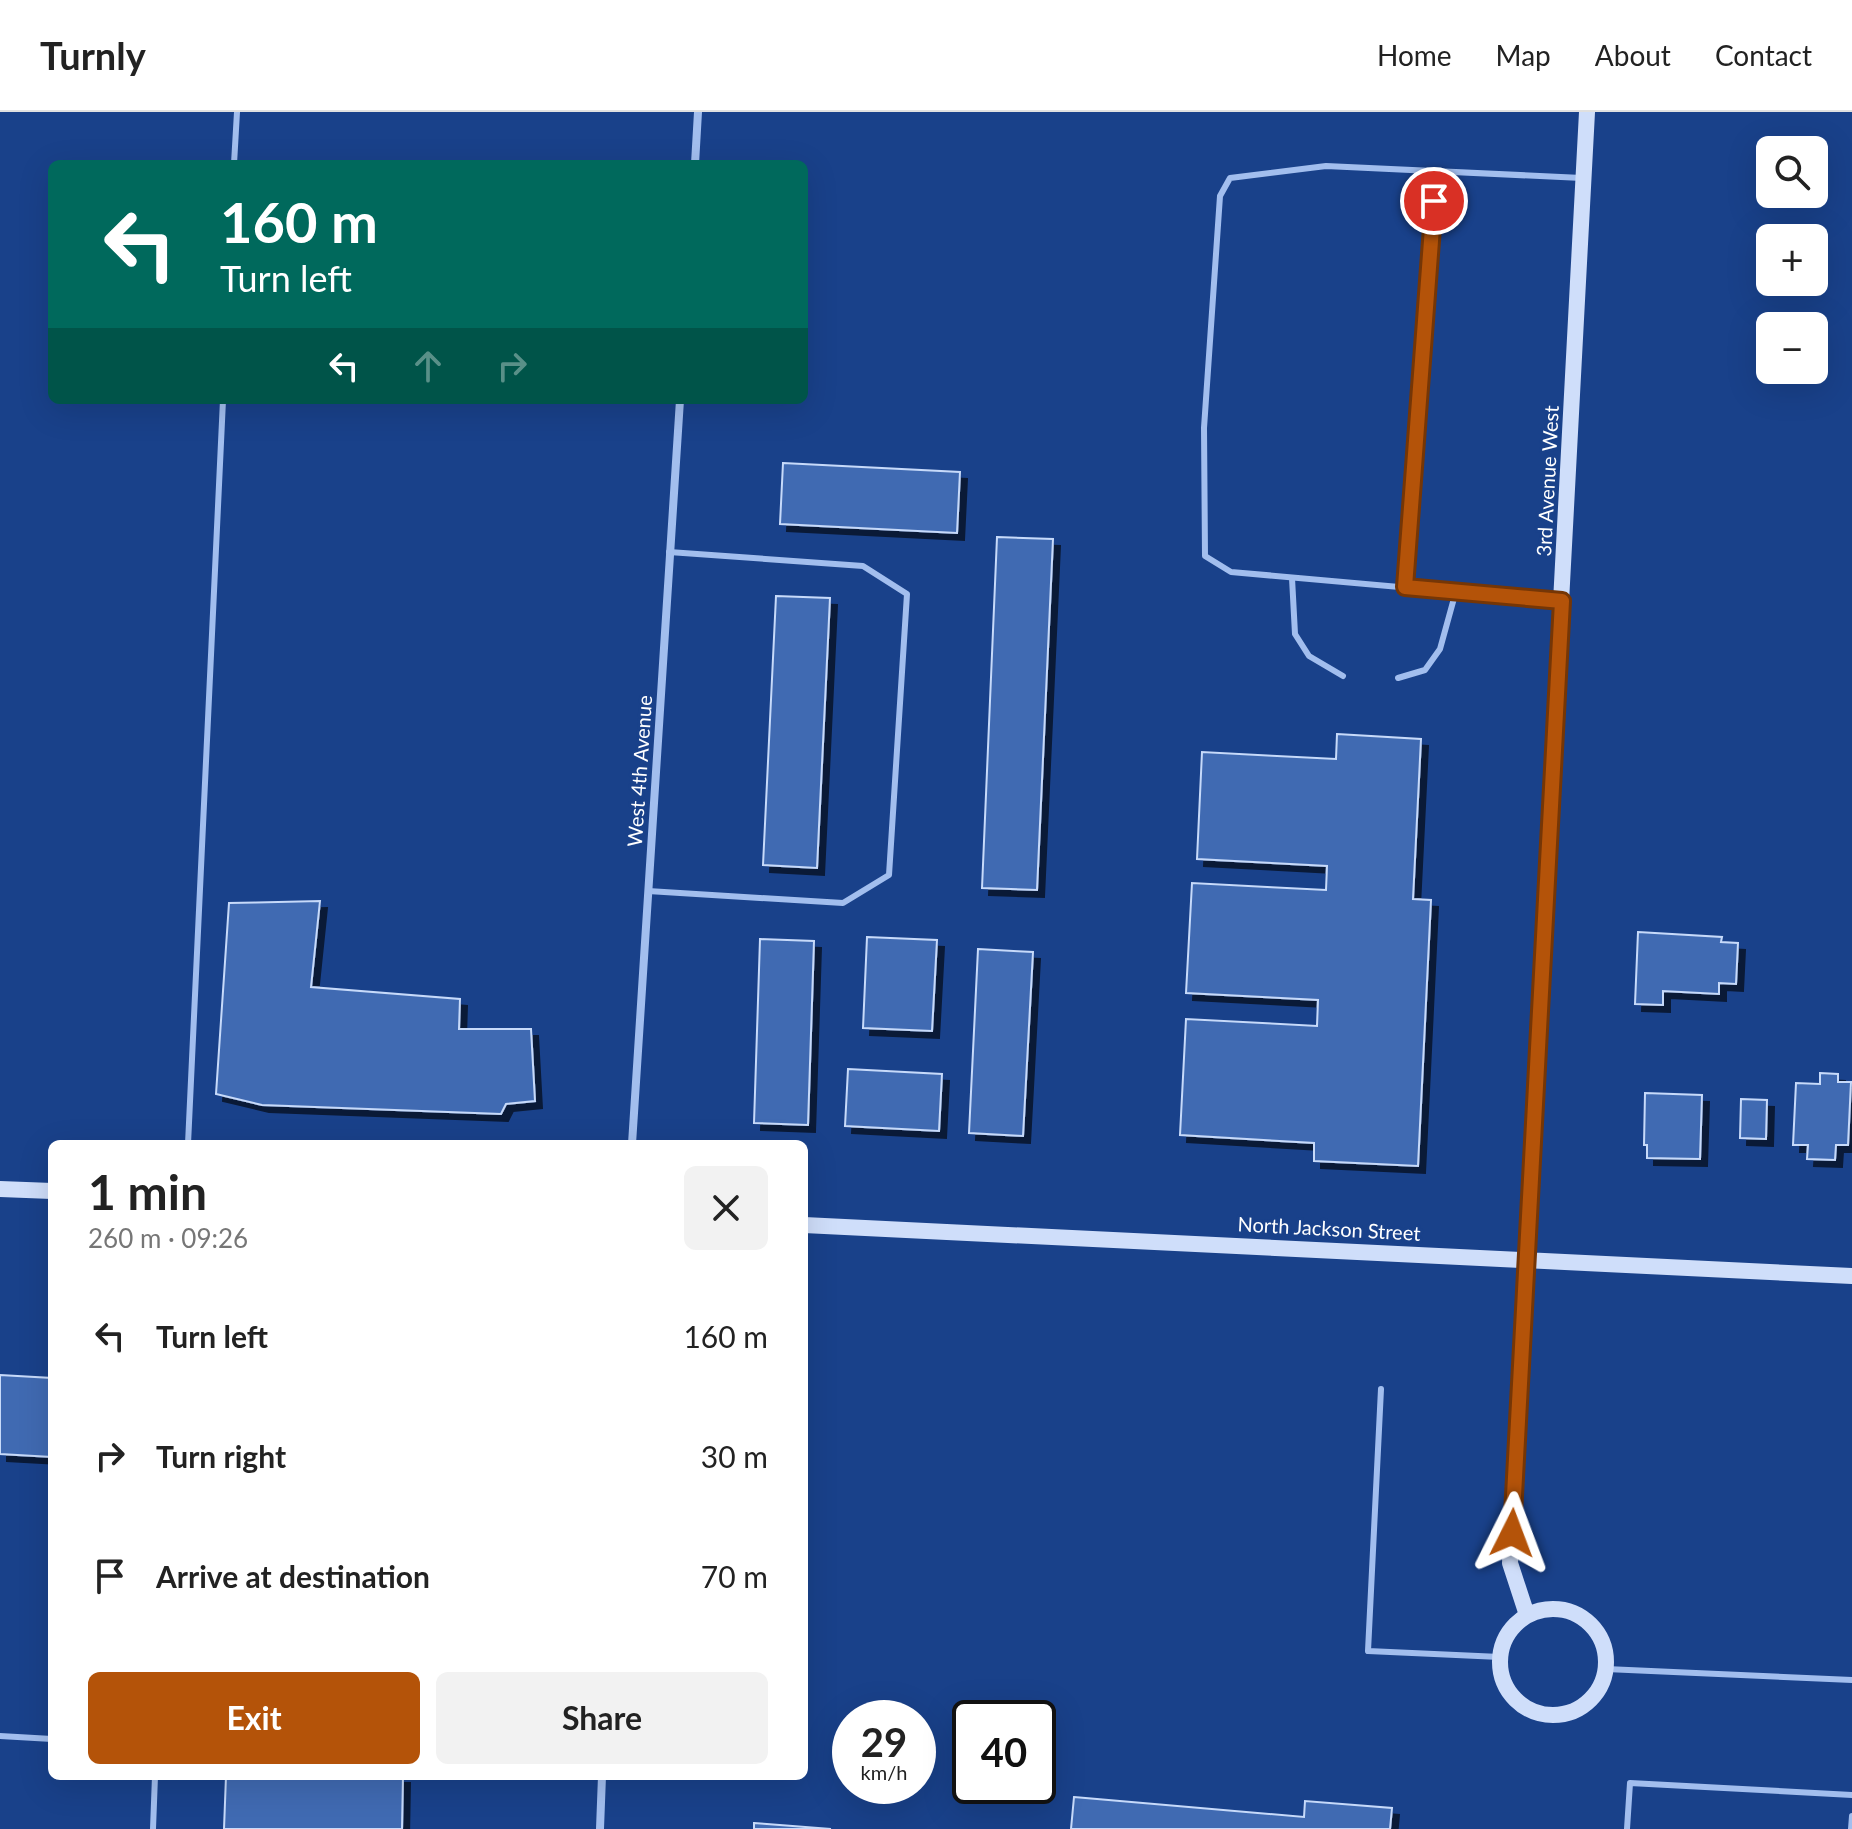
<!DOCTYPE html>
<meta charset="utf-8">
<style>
:root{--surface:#fff;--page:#f2f2f2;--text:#222;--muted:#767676;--line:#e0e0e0;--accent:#b45309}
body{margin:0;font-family:Lato,sans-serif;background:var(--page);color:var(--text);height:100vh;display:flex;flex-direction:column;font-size:30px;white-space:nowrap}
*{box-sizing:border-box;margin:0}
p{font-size:26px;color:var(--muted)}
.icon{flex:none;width:44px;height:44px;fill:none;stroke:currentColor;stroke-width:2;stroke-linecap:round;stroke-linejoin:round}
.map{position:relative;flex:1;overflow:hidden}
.drawer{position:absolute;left:48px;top:1028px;width:760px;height:640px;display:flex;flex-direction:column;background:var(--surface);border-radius:12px;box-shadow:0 8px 32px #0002}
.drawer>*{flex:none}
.guide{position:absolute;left:48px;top:48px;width:760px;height:244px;border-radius:12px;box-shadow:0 8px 32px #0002;background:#00695c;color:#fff;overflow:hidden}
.tools{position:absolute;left:1756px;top:24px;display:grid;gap:16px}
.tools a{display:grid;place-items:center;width:72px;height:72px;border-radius:12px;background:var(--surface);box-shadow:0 8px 32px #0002;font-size:40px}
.speed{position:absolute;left:832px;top:1588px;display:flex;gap:16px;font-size:40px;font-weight:700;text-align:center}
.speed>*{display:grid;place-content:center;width:104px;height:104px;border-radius:50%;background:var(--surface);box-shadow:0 8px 32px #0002;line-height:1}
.speed small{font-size:20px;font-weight:400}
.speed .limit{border:4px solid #111;border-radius:12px;background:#fff;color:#111}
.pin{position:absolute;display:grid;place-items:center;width:68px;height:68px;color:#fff;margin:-34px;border:4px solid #fff;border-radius:50%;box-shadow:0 2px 8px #0007}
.me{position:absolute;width:88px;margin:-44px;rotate:3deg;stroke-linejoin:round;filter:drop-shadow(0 0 6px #0008)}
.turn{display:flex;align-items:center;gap:28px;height:168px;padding:0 40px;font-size:36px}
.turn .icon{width:104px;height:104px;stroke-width:2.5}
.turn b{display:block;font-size:56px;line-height:68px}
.lanes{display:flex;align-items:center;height:76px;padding:0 40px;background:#0003;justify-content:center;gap:40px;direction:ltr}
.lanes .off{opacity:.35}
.round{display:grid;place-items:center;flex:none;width:84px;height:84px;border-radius:12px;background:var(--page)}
.summary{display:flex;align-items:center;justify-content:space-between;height:136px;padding:0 40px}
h1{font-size:48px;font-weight:700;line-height:60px}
.action{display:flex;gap:16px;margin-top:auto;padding:16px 40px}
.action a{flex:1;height:92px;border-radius:12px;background:var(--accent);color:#fff;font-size:32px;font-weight:700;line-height:92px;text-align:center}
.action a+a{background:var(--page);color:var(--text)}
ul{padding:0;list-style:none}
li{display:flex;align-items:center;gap:24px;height:120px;padding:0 40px}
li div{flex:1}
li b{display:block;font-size:30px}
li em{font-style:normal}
header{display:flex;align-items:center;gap:48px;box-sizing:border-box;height:112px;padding:0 40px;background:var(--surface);border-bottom:2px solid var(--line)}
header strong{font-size:38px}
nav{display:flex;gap:44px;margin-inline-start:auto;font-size:28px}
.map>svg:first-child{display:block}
</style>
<header>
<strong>Turnly</strong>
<nav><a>Home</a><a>Map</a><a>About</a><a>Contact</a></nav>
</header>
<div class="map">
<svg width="1852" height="1717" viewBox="0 0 1852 1717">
<defs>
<filter id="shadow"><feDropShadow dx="7" dy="7" stdDeviation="0" flood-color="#0009"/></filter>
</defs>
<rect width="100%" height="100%" fill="#19418a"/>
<!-- building -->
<path fill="#416bb2" stroke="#c7dafa" stroke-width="2" filter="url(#shadow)" d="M 783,351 L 960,360 L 957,421 L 780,412 Z
M 997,425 L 1053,427 L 1037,778 L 982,776 Z
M 776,484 L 830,486 L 817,756 L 763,753 Z
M 1337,622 L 1421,627 L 1413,787 L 1431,788 L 1418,1054 L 1314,1049 L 1314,1031 L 1180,1023 L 1186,907 L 1317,914 L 1318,888 L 1186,881 L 1192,771 L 1326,778 L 1327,754 L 1197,747 L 1202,640 L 1336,647 Z
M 320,789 L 311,875 L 460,887 L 459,917 L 531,917 L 535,989 L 506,992 L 501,1002 L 262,993 L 216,982 L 229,791 Z
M 1638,820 L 1722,825 L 1721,830 L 1738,831 L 1736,872 L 1719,871 L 1719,882 L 1663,879 L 1663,893 L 1635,892 Z
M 867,825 L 937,828 L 932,919 L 863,916 Z
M 760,827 L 814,829 L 808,1013 L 754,1011 Z
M 978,837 L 1033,840 L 1023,1024 L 969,1021 Z
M 848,957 L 942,962 L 939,1019 L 845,1014 Z
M 1820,961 L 1838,962 L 1838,970 L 1851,970 L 1848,1033 L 1836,1033 L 1835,1048 L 1807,1047 L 1808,1033 L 1793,1033 L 1796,971 L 1820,972 Z
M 1645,981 L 1702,983 L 1700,1047 L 1647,1046 L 1647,1033 L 1644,1033 Z
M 1741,987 L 1767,988 L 1766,1027 L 1740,1026 Z
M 0,1263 L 52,1266 L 52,1345 L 0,1342 Z
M 226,1664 L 403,1664 L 402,1717 L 224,1717 Z
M 1074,1685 L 1304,1705 L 1305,1689 L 1392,1696 L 1390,1717 L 1071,1717 Z
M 754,1711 L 831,1717 L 754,1717 Z"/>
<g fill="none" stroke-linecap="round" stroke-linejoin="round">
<!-- lane -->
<path stroke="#a2beee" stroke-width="6" d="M 234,52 L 237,0
M 1292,466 L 1295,522 L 1309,544 L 1343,564
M 1405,475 L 1437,60
M 1558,489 L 1231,460 L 1205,444 L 1204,316 L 1220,84 L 1230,66 L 1326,54 L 1582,66
M 1398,566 L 1425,558 L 1440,537 L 1456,479
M 648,779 L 843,791 L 889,763 L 907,482 L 863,454 L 669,440
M 188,1032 L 223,288
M 1381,1277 L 1368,1539 L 1500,1545
M 1606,1557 L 1852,1568
M 0,1624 L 52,1627
M 153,1717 L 155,1664
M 1627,1717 L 1630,1671 L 1852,1683
M 1851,1717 L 1852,1704"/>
<!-- street -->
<path stroke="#a2beee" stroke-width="8" d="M 695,52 L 698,0
M 632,1032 L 680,288
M 600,1717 L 602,1664"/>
<!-- secondary -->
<path stroke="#cfdefa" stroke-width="16" d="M 0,1077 L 52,1079
M 804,1113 L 1852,1164
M1500 1550a53 53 0 1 1 106 0a53 53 0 1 1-106 0Z
M 1527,1503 L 1510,1451 L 1587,0"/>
</g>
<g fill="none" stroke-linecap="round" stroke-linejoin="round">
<defs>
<path id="route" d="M 1434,89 L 1405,475 L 1562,489 L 1512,1421"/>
</defs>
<!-- route casing -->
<use href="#route" stroke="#753606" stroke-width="20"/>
<!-- route -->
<use href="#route" stroke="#b45309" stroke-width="14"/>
</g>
<g text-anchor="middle" stroke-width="6" stroke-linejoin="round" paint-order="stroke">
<!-- street labels -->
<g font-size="20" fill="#fff" stroke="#19418a">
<text transform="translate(1548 369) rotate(-87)" y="7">3rd Avenue West</text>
<text transform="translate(640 659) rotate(-86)" y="7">West 4th Avenue</text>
<text transform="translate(1329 1117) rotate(3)" y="7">North Jackson Street</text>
</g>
</g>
</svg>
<div class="tools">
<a><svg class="icon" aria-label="search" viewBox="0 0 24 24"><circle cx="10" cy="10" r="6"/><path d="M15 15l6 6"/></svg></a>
<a>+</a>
<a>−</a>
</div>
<div class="speed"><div>29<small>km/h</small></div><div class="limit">40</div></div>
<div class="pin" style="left:1434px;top:89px;background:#d93025"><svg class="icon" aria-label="arrive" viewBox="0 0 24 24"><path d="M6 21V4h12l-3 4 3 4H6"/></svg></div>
<svg class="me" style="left:1512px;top:1421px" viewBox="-20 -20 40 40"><path d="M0-17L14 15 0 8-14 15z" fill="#b45309" stroke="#fff" stroke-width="4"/></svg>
<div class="guide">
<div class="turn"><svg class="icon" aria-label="left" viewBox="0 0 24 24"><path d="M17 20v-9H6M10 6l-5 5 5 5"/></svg><div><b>160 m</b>Turn left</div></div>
<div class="lanes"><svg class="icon" aria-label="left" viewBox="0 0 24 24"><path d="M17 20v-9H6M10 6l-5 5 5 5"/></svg><svg class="icon off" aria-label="ahead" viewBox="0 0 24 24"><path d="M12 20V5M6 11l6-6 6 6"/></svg><svg class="icon off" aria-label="right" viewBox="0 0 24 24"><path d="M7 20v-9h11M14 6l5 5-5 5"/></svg></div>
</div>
<section class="drawer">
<div class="summary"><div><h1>1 min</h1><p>260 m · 09:26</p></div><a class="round"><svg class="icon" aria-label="close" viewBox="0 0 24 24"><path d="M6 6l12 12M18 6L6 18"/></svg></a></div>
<ul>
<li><svg class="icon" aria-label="left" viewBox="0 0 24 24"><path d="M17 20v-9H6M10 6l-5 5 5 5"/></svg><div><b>Turn left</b></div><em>160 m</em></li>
<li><svg class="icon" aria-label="right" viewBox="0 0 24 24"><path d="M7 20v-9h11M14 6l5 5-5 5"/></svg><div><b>Turn right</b></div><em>30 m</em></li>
<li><svg class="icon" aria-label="arrive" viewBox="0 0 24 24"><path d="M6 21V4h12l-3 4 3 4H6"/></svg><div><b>Arrive at destination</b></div><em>70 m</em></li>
</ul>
<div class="action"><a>Exit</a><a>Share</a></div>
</section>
</div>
